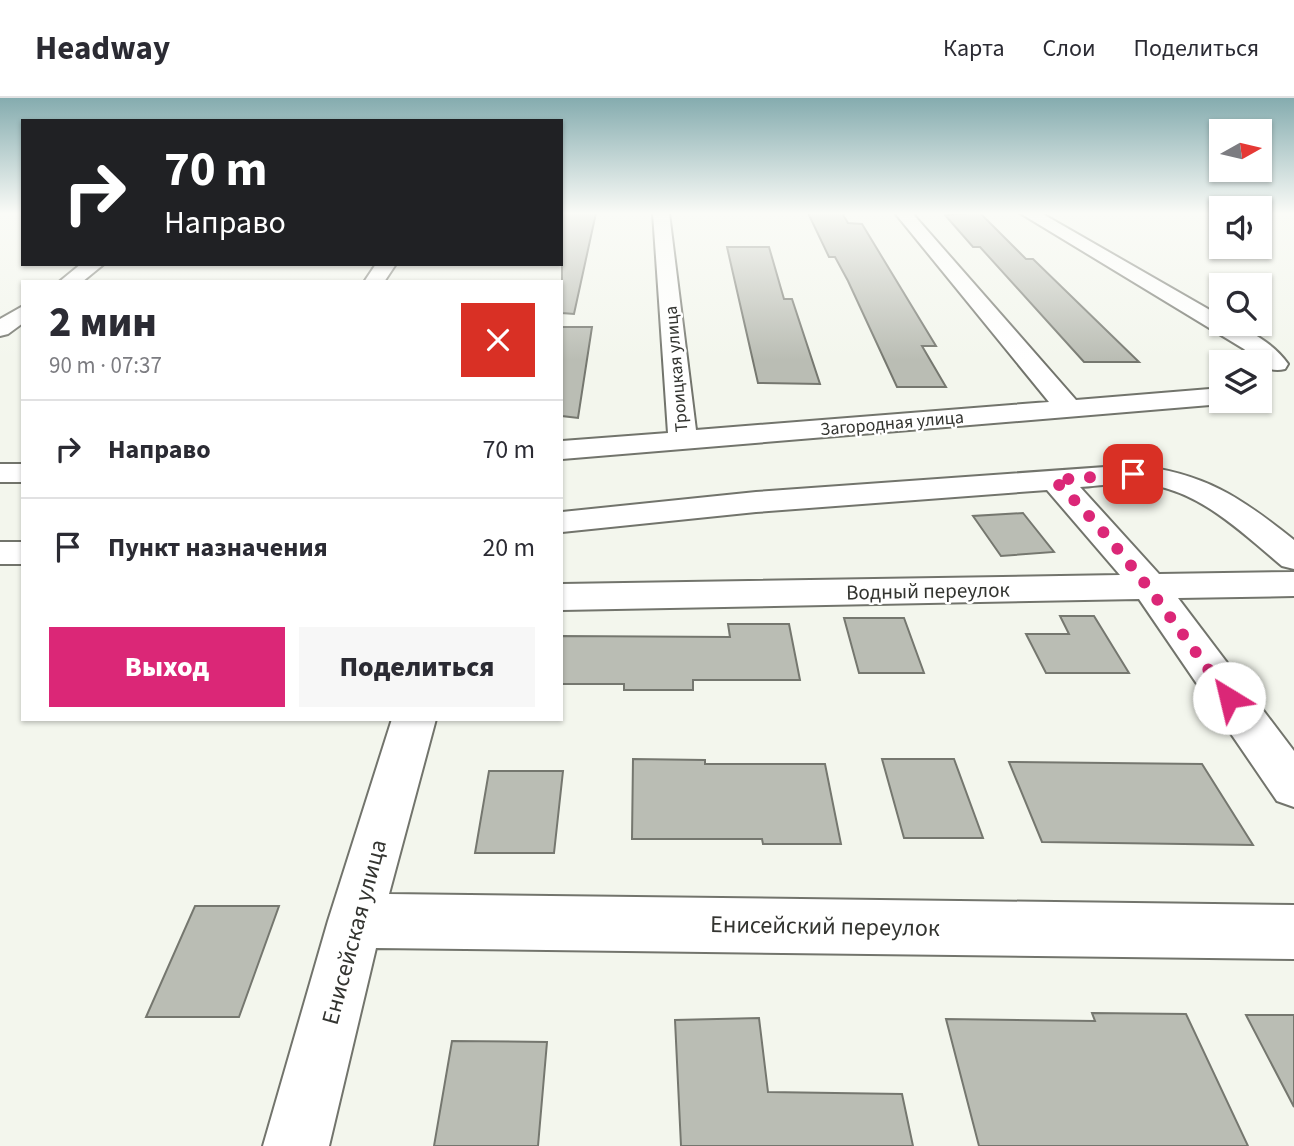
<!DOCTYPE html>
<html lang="ru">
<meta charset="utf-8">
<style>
:root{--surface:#fff;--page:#f7f7f7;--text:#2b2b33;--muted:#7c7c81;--line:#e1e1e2;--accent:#db2777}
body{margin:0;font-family:"Source Sans 3",sans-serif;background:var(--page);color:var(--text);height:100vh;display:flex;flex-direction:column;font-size:26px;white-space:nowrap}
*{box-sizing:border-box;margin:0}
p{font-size:23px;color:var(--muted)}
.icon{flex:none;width:38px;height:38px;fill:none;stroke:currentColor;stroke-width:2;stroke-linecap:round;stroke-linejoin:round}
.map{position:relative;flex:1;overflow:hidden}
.panel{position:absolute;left:21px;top:182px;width:542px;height:441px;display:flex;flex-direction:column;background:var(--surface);border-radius:0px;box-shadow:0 2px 5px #0004}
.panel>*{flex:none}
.banner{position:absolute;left:21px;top:21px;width:542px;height:147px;border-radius:0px;box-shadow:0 2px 5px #0004;background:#202124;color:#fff;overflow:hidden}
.needle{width:46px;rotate:82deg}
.controls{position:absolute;left:1209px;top:21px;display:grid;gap:14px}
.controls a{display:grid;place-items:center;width:63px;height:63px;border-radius:0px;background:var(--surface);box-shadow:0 2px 5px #0004;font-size:35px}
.pin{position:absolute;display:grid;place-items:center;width:60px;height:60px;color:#fff;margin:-30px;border-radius:14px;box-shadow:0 4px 10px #0006}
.me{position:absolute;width:77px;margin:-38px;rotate:324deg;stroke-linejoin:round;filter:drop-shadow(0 0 5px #0008)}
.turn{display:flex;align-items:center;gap:24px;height:147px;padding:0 28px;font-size:32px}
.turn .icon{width:91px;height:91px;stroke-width:2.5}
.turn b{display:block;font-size:49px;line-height:60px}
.round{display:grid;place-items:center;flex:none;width:74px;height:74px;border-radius:0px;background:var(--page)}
.summary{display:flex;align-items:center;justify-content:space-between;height:119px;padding:0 28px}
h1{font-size:42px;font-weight:800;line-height:52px}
.action{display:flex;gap:14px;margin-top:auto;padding:14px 28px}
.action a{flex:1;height:80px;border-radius:0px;background:var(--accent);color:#fff;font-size:28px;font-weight:800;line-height:80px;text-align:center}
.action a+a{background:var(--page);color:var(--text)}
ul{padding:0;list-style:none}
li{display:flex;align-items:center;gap:21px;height:98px;padding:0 28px;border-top:2px solid var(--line)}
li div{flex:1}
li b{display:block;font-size:26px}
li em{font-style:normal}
header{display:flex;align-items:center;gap:42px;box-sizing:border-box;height:98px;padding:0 35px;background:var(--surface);border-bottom:2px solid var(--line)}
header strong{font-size:33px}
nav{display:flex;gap:38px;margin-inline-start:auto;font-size:24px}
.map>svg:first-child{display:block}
</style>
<header>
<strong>Headway</strong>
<nav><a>Карта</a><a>Слои</a><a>Поделиться</a></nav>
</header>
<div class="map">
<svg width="1294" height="1048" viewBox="0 0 1294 1048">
<rect width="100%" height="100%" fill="#f3f6ed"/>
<!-- building -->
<path fill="#babdb4" stroke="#75776f" stroke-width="2" d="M 562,115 L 596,115 L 574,216 L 562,215 Z
M 808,115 L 842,115 L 848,125 L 862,126 L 936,248 L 922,248 L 946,289 L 897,289 L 848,183 L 835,159 L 829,159 Z
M 974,115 L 980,115 L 1026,161 L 1033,161 L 1139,264 L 1084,264 L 980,149 L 973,149 L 945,117 Z
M 727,149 L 769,149 L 784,201 L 792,201 L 820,286 L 758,285 Z
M 562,229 L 592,229 L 578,320 L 562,318 Z
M 1023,415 L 1054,454 L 1001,458 L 973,418 Z
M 1060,518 L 1094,518 L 1129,575 L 1046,575 L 1026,536 L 1069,536 Z
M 844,520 L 904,520 L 924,575 L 859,575 Z
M 728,526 L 789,526 L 800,582 L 693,582 L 693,592 L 624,592 L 624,586 L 562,586 L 562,538 L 730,539 Z
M 633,661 L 705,662 L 705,666 L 825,666 L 841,746 L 763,746 L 762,741 L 632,741 Z
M 882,661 L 954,661 L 983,740 L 904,740 Z
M 1009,664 L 1202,666 L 1253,747 L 1042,744 Z
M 489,673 L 563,673 L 554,755 L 475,755 Z
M 195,808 L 279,808 L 239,919 L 146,919 Z
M 1092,915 L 1186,916 L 1248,1048 L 979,1048 L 946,921 L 1095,923 Z
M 1246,917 L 1294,917 L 1294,1009 Z
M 759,920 L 768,994 L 902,996 L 913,1048 L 681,1048 L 675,922 Z
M 452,943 L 547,944 L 538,1048 L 434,1048 Z"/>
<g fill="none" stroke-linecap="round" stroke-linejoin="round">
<defs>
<path id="minor" d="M 653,115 L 669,115 L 696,332 L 1049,304 L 895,115 L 912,115 L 1076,302 L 1222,290 L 1222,303 L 1232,303 L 1222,306 L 562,361 L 562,343 L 668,335 Z
M 1020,115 L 1041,115 L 1222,219 L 1222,226 C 1244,226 1275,247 1288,266 L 1285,271 C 1266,276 1257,262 1244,251 Z
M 81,166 L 104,166 L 82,184 L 59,184 Z
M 376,166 L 396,166 L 384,184 L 364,184 Z
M 23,208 L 23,225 L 8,236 L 0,238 L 0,221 Z
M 0,366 L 23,366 L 23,384 L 0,384 Z
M 1133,367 C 1204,375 1239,398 1294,442 L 1294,471 L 1282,468 C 1238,431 1194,387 1134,385 C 1116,385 1097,388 1080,389 L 1159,476 L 1294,474 L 1294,498 L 1178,500 L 1294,653 L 1294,709 L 1277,703 L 1139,501 L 562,512 L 562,486 L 1120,477 L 1047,392 L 756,414 L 562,434 L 562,414 L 756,394 Z
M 0,444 L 23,444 L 23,466 L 0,466 Z
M 392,621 L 436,621 L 389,796 L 1294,807 L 1294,861 L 376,850 L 329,1048 L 263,1048 L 328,823 Z"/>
</defs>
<!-- minor casing -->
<use href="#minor" stroke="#72746c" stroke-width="4"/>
<!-- minor -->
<use href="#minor" fill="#fff" fill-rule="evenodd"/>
</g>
<!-- sky -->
<linearGradient id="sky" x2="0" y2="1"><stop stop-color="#85acaf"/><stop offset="0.44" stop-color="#fafbf7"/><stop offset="1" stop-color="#fafbf7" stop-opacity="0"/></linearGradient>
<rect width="1294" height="262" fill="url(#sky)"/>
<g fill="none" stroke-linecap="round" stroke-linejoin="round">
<!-- route -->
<path stroke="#db2777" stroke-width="12" stroke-dasharray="0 21.6" d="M 1133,376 L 1054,382 C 1121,446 1174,525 1229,600"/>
</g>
<g text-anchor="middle" stroke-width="5" stroke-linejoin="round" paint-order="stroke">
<!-- far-street labels -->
<g font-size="18" fill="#333430" stroke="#fff">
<text transform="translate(676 271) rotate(-95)" y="6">Троицкая улица</text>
<text transform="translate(892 325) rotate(-5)" y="6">Загородная улица</text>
</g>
<!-- street labels -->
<g font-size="21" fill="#333430" stroke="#fff">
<text transform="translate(928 493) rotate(-1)" y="7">Водный переулок</text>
</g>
<!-- near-street labels -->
<g font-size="24" fill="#333430" stroke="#fff">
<text transform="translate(825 828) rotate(1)" y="8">Енисейский переулок</text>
<text transform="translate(354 834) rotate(-75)" y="8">Енисейская улица</text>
</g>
</g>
</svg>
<div class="controls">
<a><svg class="needle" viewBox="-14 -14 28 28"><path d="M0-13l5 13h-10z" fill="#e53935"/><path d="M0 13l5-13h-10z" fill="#7c7c81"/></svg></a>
<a><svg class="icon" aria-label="sound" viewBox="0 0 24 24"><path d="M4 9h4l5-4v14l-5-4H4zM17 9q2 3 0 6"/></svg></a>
<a><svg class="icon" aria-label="search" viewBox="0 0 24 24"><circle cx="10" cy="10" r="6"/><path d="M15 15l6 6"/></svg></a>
<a><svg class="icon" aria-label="layers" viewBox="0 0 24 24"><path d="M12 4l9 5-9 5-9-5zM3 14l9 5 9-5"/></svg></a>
</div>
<div class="pin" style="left:1133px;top:376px;background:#d93025"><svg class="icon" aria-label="arrive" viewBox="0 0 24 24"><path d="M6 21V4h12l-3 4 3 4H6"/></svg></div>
<svg class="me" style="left:1229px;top:600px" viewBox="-20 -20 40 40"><circle r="19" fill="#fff"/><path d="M0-13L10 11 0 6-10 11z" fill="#db2777"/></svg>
<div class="banner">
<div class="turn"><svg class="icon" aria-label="right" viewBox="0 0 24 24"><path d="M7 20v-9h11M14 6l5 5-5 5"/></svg><div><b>70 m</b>Направо</div></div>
</div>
<section class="panel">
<div class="summary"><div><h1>2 мин</h1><p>90 m · 07:37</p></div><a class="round" style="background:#d93025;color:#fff"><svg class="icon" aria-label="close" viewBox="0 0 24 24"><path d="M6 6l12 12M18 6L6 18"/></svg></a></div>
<ul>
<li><svg class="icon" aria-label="right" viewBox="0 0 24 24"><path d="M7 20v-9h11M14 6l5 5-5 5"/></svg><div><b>Направо</b></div><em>70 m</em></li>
<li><svg class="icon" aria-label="arrive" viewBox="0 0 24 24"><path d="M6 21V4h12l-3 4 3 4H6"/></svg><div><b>Пункт назначения</b></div><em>20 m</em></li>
</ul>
<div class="action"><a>Выход</a><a>Поделиться</a></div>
</section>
</div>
